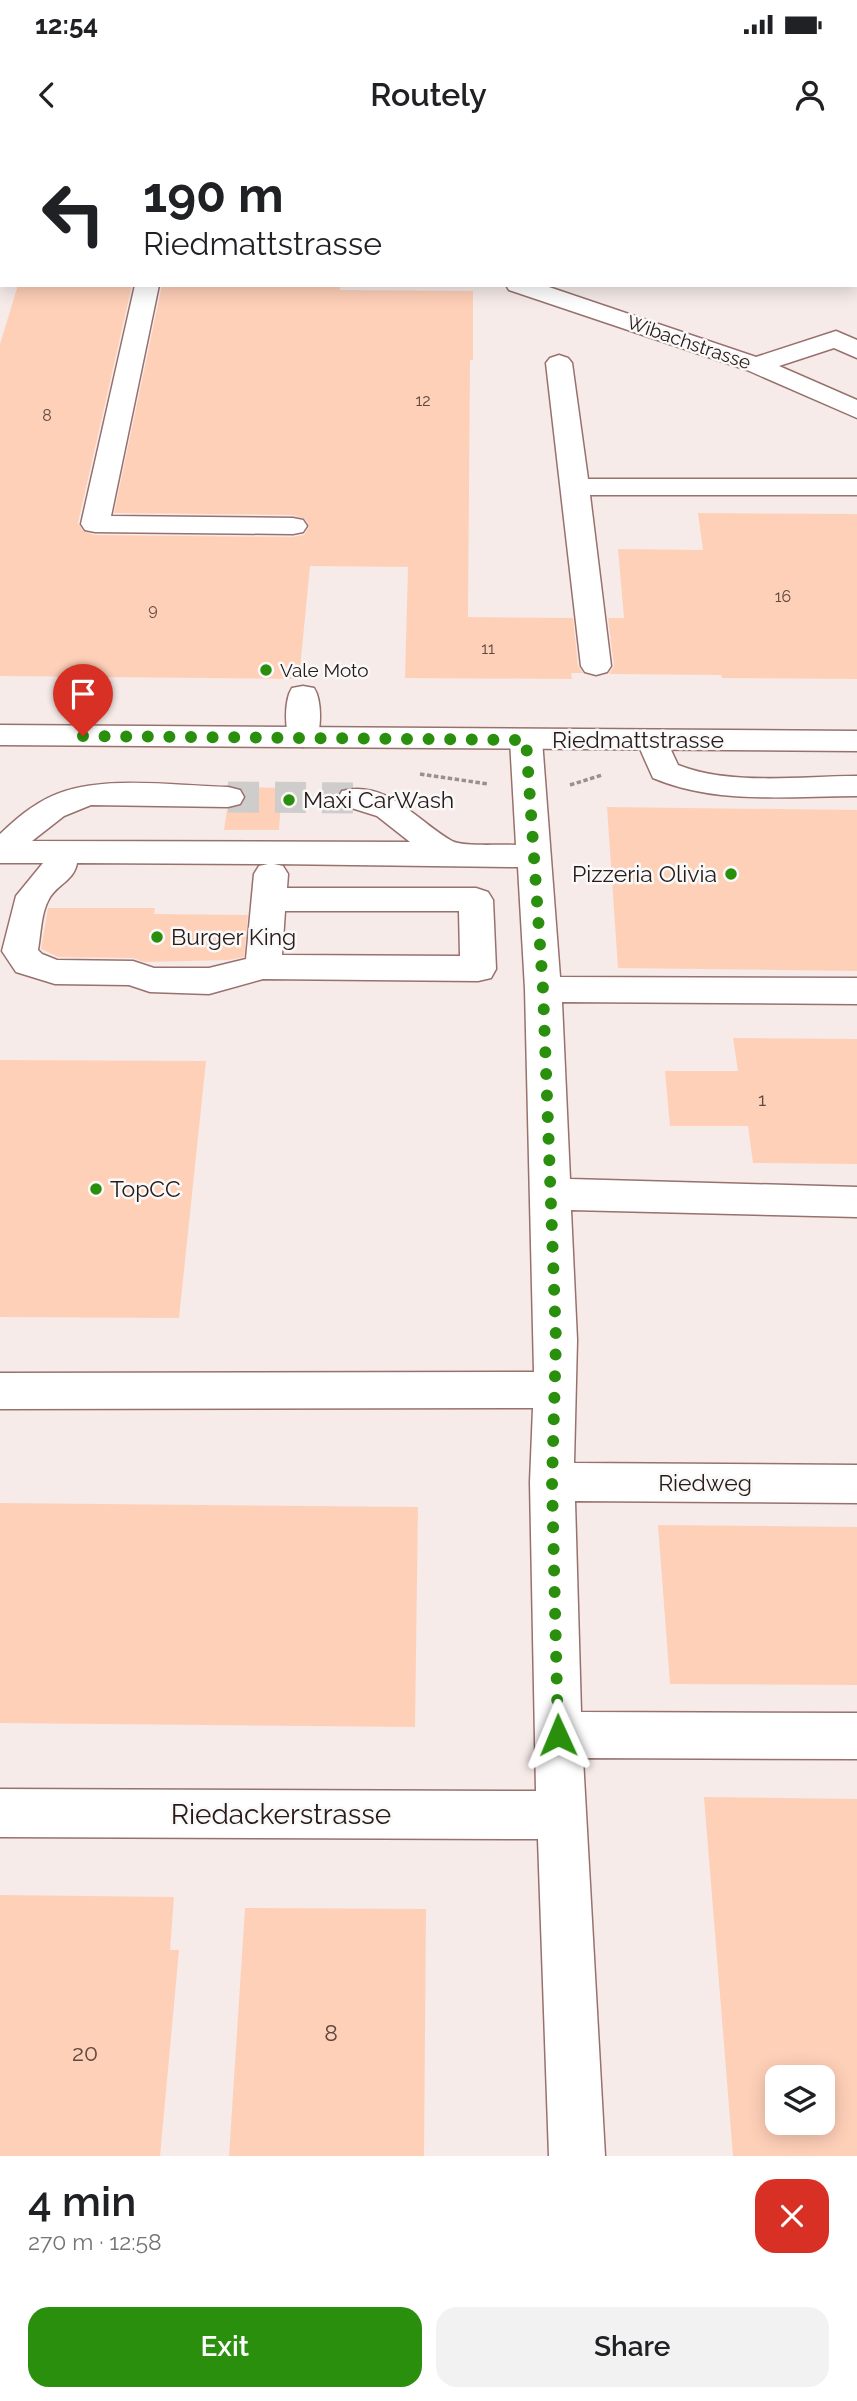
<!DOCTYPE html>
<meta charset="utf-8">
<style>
:root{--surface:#fff;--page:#f2f2f2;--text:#202124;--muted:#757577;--accent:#2a8f0d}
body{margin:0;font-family:Raleway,sans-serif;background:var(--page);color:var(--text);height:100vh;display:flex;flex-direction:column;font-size:26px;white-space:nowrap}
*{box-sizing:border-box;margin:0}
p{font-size:23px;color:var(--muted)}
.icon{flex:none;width:38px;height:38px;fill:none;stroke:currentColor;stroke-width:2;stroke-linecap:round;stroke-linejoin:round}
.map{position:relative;height:2016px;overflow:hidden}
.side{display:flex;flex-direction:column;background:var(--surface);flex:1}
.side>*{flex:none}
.guide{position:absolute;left:0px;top:0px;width:858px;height:147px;box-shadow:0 4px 18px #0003;background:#fff;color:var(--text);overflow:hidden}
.tools{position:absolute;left:765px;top:1925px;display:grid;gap:14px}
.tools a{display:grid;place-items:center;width:70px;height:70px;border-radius:14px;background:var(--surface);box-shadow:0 4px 18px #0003;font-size:35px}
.pin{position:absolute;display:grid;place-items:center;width:60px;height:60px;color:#fff;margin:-72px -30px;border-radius:50% 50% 50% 0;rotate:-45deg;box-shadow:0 0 7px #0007}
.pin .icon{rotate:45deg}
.me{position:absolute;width:77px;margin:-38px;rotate:359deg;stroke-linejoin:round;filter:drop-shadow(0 0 5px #0008)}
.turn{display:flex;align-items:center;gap:24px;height:147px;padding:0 28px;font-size:32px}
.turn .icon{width:91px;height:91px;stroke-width:2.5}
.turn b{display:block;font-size:49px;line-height:60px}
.round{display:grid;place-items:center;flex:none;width:74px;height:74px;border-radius:21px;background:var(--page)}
.headline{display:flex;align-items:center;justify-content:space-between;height:119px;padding:0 28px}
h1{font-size:42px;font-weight:600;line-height:52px}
.action{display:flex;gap:14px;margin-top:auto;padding:14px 28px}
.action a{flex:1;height:80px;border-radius:21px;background:var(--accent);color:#fff;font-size:28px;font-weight:600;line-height:80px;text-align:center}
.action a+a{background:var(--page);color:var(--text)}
.status{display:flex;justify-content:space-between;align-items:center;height:49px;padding:0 35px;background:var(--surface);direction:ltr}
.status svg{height:19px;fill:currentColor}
header{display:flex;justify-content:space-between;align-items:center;height:91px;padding:0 28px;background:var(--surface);font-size:32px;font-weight:600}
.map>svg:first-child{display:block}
</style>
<div class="status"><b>12:54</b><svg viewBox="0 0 49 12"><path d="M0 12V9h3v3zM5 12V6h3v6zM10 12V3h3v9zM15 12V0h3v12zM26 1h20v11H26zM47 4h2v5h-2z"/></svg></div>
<header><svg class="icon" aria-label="back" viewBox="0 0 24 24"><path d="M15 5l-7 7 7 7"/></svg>Routely<svg class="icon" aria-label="person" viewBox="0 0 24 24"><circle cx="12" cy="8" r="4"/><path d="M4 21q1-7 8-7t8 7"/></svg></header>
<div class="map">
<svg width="857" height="2016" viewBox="0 0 857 2016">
<rect width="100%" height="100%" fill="#f9f9f9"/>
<!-- built -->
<path fill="#f6ebe9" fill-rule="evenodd" d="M 0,0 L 857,0 L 857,2016 L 0,2016 ZM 2,2 L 856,2 L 856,145 L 2,145 ZM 777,1937 L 822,1937 L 822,1983 L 777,1983 Z"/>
<!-- building -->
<path fill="#ffd0b8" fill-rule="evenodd" d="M 18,145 L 132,145 L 78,383 L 83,391 L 95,395 L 293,397 L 304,395 L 309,387 L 305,379 L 293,375 L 114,373 L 162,145 L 340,145 L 340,150 L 473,151 L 473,220 L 470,220 L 468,477 L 573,478 L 578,526 L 583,533 L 571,533 L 572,539 L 405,538 L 408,427 L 310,426 L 299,539 L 0,536 L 0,204 Z
M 698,373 L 857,374 L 857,539 L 722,538 L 721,535 L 609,534 L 614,526 L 608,478 L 624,478 L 618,409 L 703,410 Z
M 241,647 L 282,648 L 279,690 L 224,690 L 227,670 L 241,667 L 246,658 Z
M 607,667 L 857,670 L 857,831 L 618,828 Z
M 48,768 L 155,768 L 154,774 L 248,775 L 244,817 L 229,820 L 144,822 L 133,818 L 58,817 L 41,809 Z
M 733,898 L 857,899 L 857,1024 L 753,1023 L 748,986 L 670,986 L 665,931 L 738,931 Z
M 0,920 L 206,921 L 179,1178 L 0,1177 Z
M 0,1363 L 418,1367 L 415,1587 L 0,1583 Z
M 658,1385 L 857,1387 L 857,1545 L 670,1544 Z
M 704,1657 L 857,1659 L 857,2016 L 733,2016 ZM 777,1937 L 822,1937 L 822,1983 L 777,1983 Z
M 0,1755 L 174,1757 L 170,1810 L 179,1810 L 160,2016 L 0,2016 Z
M 245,1768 L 426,1769 L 424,2016 L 229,2016 Z"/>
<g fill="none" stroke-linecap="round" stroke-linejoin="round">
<!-- minor-tunnel -->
<path stroke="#cfcccc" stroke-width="31" stroke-dasharray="31 16" stroke-linecap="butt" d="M 228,657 L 354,658"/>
<defs>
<path id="minor" d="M 0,63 L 2,63 L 2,77 L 0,77 Z
M 135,145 L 159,145 L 111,376 L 293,378 L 303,380 L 307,386 L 303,392 L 293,394 L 95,392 L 85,390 L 81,384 Z
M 506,145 L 543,145 L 756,217 L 836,191 L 857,200 L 857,218 L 834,208 L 779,226 L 857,260 L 857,278 L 747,230 L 509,150 Z
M 559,215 L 568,218 L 572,223 L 588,339 L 857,339 L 857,355 L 590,355 L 611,526 L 607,532 L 596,535 L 585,532 L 581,526 L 546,223 L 550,218 Z
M 303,546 L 314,548 C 322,560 322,592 314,604 L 303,607 L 292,604 C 284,592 284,560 292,548 Z
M 526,590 L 537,593 L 542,600 L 560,837 L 857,838 L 857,864 L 562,862 L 570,1039 L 857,1047 L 857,1077 L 571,1070 L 577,1200 L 574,1323 L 857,1325 L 857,1363 L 575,1361 L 581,1572 L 857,1573 L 857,1619 L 583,1618 L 605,2016 L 549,2016 L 538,1699 L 0,1697 L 0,1649 L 536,1651 L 530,1342 L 533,1268 L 0,1269 L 0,1233 L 534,1232 L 525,849 L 518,727 L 274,724 L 283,726 L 288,734 L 287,748 L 476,748 L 488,752 L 493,760 L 496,829 L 491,838 L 478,841 L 263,839 L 209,854 L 150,852 L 129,845 L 55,844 L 16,832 L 2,811 L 16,756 L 43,723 L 0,723 L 0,694 C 16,679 32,665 52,656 C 100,634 176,646 228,647 L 240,650 L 244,657 L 240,664 L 228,667 L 91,665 L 64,676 L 32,701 L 410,702 L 377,676 L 342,665 L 338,658 L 342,651 C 387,639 418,682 452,701 C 463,707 501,704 516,705 L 510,600 L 515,593 ZM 77,723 L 268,724 L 259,726 L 254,734 L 246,819 L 209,828 L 154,828 L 133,821 L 57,820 L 42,814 L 38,810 C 41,793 41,773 49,759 C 57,744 74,741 77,723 ZM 285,771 L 459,771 L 460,816 L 282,815 Z
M 652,590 L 663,593 L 678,625 C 731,646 800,636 857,636 L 857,656 C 789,656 717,665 653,638 L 636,600 L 641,593 Z"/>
<path id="major" d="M 0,585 L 857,591 L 857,611 L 0,605 Z"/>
</defs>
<!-- minor casing -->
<use href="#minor" stroke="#98716d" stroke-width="3"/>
<!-- major casing -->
<use href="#major" stroke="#98716d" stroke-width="3"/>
<!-- path -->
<path stroke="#97908f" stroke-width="3.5" stroke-dasharray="4.5 2.5" stroke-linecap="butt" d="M 420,634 L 488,644
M 570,645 L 602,635"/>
<!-- minor -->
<use href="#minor" fill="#fff" fill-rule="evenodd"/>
<!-- major -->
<use href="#major" fill="#fff" fill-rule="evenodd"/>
<!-- rail -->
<path stroke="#837a79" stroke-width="3.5" stroke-dasharray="9 4.5" stroke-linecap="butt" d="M 812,0 L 820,2"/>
</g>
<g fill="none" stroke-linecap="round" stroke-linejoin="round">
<!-- route -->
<path stroke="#2a8f0d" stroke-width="12" stroke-dasharray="0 21.6" d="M 83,596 L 526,600 L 543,849 L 556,1200 L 552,1342 L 558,1595"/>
</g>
<!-- markers -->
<g fill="#2a8f0d" stroke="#f9f9f9" stroke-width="2.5">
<circle cx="266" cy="530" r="7"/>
<circle cx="289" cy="660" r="7"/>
<circle cx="731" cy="734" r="7"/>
<circle cx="157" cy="797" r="7"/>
<circle cx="96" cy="1049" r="7"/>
</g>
<g text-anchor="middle" stroke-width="5" stroke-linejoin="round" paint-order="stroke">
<!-- far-number labels -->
<g font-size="16" fill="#5e4840">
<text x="423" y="266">12</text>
<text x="47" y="281">8</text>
<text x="783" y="462">16</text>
<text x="153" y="475">9</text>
<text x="488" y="514">11</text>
</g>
<!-- far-street labels -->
<g font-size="19" fill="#291a18" stroke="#f9f9f9">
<text transform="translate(689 202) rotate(19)" y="7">Wibachstrasse</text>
</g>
<!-- far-poi labels -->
<g font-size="19" fill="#291a18" stroke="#f9f9f9" text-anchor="start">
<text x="280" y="537">Vale Moto</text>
</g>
<!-- number labels -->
<g font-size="19" fill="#5e4840">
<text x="762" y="966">1</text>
</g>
<!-- street labels -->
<g font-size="23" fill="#291a18" stroke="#f9f9f9">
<text x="638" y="608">Riedmattstrasse</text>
<text x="705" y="1351">Riedweg</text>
</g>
<!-- poi labels -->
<g font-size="23" fill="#291a18" stroke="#f9f9f9" text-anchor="start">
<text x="303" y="668">Maxi CarWash</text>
<text x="717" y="742" text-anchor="end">Pizzeria Olivia</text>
<text x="171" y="805">Burger King</text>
<text x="110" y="1057">TopCC</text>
</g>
<!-- near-number labels -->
<g font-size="23" fill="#5e4840">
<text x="331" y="1901">8</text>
<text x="85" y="1921">20</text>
</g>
<!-- near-street labels -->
<g font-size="28" fill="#291a18" stroke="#f9f9f9">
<text x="281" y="1684">Riedackerstrasse</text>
</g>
</g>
</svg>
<div class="tools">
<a><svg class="icon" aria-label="layers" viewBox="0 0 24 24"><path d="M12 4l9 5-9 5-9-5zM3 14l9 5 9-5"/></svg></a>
</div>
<div class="pin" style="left:83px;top:596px;background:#d93025"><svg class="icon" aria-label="arrive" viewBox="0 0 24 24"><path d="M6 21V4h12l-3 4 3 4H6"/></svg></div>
<svg class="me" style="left:558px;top:1595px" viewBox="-20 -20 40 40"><path d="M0-17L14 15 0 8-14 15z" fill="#2a8f0d" stroke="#fff" stroke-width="4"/></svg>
<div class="guide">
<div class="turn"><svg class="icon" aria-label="left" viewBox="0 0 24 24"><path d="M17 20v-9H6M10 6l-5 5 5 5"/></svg><div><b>190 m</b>Riedmattstrasse</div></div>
</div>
</div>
<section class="side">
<div class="headline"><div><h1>4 min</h1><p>270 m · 12:58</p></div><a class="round" style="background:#d93025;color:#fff"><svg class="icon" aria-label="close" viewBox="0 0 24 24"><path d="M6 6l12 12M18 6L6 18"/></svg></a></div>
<div class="action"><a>Exit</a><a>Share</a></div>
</section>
